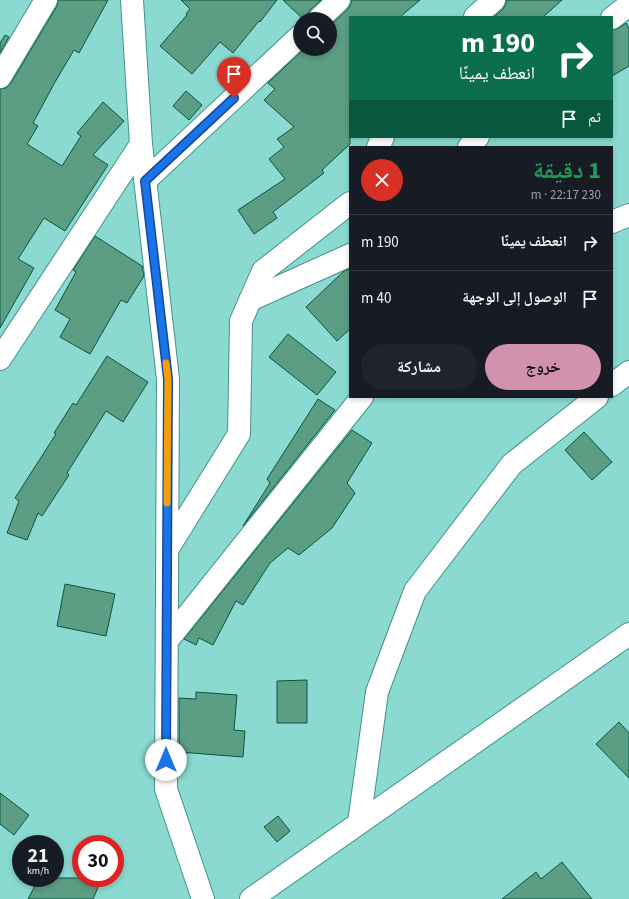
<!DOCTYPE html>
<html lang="ar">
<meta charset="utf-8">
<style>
:root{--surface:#171b24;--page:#20242c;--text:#f1f3f6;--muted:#9ea1a6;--line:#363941;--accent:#d292ab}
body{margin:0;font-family:"Source Sans 3","Noto Naskh Arabic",sans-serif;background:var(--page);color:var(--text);direction:rtl;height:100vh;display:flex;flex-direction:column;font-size:15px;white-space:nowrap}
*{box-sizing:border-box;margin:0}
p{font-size:13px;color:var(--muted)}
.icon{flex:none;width:22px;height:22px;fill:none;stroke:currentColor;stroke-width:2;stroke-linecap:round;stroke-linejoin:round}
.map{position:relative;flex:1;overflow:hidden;direction:ltr}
.details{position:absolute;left:349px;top:146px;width:264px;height:252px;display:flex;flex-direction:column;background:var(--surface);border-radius:0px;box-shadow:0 2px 6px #0003;direction:rtl}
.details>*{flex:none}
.hud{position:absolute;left:349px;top:16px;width:264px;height:122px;border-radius:0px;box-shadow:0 2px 6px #0003;direction:rtl;background:#0b6e4f;color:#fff;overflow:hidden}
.controls{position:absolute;left:293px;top:12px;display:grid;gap:8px}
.controls a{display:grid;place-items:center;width:44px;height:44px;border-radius:50%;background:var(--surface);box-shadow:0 2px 6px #0003;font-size:20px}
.speed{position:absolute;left:12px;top:835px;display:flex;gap:8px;font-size:20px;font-weight:700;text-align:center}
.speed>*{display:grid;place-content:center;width:52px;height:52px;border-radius:50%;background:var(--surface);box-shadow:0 2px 6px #0003;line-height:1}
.speed small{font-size:10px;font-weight:400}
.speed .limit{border:6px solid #d22;background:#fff;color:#111}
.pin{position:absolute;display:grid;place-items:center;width:34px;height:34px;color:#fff;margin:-41px -17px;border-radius:50% 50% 50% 0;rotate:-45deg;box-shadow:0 0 4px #0007}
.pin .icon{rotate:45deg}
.me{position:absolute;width:44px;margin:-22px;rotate:0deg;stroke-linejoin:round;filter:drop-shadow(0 0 3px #0008)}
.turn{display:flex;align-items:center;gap:14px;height:84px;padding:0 12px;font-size:18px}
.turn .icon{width:52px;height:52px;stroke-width:2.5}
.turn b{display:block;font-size:28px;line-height:34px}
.then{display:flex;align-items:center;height:38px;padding:0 12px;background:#0003;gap:8px;font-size:15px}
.round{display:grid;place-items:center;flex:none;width:42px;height:42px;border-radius:21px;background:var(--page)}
.headline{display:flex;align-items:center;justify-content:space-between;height:68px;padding:0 12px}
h1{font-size:24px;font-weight:700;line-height:30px;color:#1e9e55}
.cta{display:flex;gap:8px;margin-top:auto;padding:8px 12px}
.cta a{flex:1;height:46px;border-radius:24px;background:var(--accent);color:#111;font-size:16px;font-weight:700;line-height:46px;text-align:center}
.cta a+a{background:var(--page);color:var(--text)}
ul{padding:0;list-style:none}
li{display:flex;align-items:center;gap:12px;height:56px;padding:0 12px;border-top:1px solid var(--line)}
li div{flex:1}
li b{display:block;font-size:15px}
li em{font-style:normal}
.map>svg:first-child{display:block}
</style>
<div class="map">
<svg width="629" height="899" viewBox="0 0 629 899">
<rect width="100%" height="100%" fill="#8adad1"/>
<!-- building -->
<path fill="#5b9e84" stroke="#07563f" d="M 58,0 L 108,0 L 79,53 L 74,50 L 55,82 L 33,123 L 38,126 L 27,144 L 62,166 L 81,136 L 77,133 L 103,102 L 124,121 L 93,155 L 108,165 L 65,231 L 44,218 L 18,259 L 34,268 L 0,328 L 0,89 L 6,88 L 11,83 L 57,6 Z
M 181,0 L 277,0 L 260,22 L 259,21 L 233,53 L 220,42 L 192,74 L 160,46 L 187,15 L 186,14 L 190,9 Z
M 283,0 L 321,0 L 310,10 L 307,15 L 307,19 L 303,19 Z
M 351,0 L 420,0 L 400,17 L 350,17 L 350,144 L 322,170 L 324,173 L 273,212 L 277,218 L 254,234 L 238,210 L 285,179 L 269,159 L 284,147 L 277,139 L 294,127 L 264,100 L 275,89 L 268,83 L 304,49 L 330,49 L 330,26 L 348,9 L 351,4 Z
M 506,0 L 562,0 L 543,17 L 494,17 L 503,9 L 506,4 Z
M 626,23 L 629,28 L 629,66 L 612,76 L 612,30 L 619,28 Z
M 5,35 L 9,37 L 0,53 L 0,43 Z
M 186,91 L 202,105 L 189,120 L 173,106 Z
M 95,236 L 142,266 L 144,276 L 127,303 L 121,300 L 90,354 L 60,337 L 70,319 L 55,310 L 76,272 L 73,270 Z
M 350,269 L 350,329 L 337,341 L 306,307 L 344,271 Z
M 288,334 L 336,372 L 317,395 L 269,357 Z
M 107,356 L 148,382 L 123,422 L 106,411 L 67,473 L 69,475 L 42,516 L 38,513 L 27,540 L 7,533 L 19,501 L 15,498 L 56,434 L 54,433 L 73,403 L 76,405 Z
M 318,399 L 335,410 L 243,526 L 270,483 L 267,479 Z
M 352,430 L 372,443 L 347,483 L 355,493 L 332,528 L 299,555 L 288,548 L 270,563 L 243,605 L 236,601 L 213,645 L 199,638 L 196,645 L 184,639 Z
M 584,432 L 612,462 L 592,480 L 565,450 Z
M 65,584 L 115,594 L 106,636 L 57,626 Z
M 307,680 L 307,723 L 277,723 L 277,681 Z
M 196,692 L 237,695 L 234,730 L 245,731 L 243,757 L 179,752 L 179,698 L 196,699 Z
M 619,722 L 629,733 L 629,778 L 596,744 Z
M 0,793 L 29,815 L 14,835 L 0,824 Z
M 278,816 L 290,831 L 277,842 L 264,827 Z
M 562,862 L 592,899 L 502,899 L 536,872 L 541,879 Z
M 39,878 L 102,878 L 93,899 L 28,899 Z"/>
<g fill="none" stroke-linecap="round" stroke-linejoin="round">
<defs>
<path id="street" d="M 475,17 L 494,0
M 612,18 L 629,5
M 319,19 L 339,0
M 0,77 L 46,0
M 141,144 L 168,379 L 166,789 L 203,899
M 378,147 L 383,137
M 469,147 L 478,137
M 145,181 L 300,36
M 612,222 L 629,215
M 250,300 L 350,255
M 0,359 L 141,144 L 132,0
M 612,385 L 629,372
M 167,550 L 239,434 L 241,321 L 263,271 L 350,203
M 167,641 L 362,397
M 359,823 L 377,692 L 415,591 L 512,464 L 597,397
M 251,899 L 629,634"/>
</defs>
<!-- street casing -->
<use href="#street" stroke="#42938b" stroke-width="24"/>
<!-- street -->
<use href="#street" stroke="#fff" stroke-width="22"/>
</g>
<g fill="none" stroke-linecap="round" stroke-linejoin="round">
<defs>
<path id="route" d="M 166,760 L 168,379 L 145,181 L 234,98"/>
</defs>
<!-- route casing -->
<use href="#route" stroke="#114b97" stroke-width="10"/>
<!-- route -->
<use href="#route" stroke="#1a73e8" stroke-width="7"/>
<!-- slow -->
<path stroke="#f59e0b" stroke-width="7" d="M 166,363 L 168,379 L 167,503"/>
</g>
</svg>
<div class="controls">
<a><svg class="icon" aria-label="search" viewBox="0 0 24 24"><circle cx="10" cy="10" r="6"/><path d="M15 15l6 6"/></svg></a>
</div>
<div class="speed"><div>21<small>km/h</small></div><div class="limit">30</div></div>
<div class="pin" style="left:234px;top:98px;background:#d93025"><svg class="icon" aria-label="arrive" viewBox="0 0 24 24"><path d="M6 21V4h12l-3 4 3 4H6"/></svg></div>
<svg class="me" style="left:166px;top:760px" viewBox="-20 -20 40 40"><circle r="19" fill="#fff"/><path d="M0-13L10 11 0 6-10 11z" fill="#1a73e8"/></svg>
<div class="hud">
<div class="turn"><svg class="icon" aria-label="right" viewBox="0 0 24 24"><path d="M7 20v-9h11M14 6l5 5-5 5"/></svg><div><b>190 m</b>انعطف يمينًا</div></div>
<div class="then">ثم<svg class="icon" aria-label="arrive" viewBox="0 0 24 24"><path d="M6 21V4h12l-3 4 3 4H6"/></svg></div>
</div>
<section class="details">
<div class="headline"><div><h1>1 دقيقة</h1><p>230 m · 22:17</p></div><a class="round" style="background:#d93025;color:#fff"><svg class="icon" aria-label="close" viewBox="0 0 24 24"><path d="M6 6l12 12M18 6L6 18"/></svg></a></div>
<ul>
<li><svg class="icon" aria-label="right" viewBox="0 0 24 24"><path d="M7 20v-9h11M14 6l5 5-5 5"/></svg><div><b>انعطف يمينًا</b></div><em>190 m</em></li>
<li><svg class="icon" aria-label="arrive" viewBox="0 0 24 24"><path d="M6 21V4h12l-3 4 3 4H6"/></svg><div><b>الوصول إلى الوجهة</b></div><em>40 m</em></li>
</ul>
<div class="cta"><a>خروج</a><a>مشاركة</a></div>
</section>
</div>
